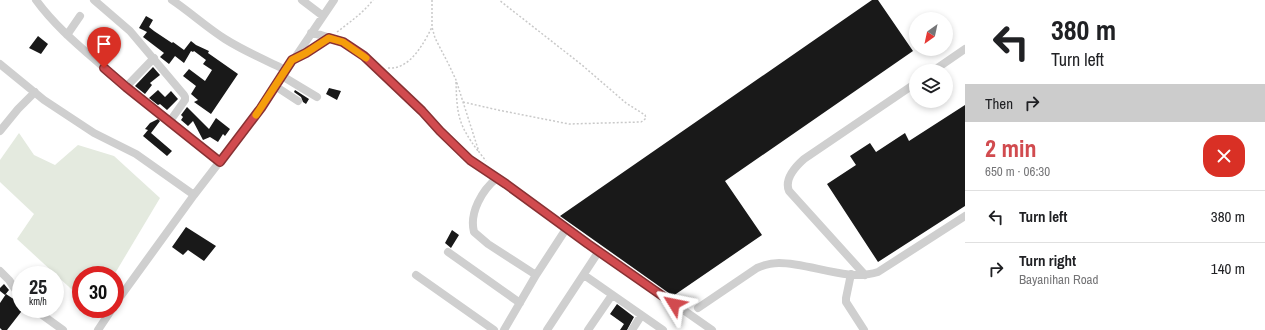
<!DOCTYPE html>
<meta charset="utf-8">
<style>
:root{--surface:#fff;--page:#f2f2f2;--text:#202124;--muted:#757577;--line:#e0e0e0;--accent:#d14b4f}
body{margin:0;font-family:"Archivo Narrow",sans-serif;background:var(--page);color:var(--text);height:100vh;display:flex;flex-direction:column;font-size:15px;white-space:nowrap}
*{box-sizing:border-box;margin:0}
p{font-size:13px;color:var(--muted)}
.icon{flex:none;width:22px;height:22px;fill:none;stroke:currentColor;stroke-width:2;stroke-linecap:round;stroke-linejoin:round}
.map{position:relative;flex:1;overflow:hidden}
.drawer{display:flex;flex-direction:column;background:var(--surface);width:300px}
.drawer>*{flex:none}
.top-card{background:#fff;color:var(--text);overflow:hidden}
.needle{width:26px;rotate:213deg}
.buttons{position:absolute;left:909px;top:12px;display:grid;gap:8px}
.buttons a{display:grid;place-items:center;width:44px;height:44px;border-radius:50%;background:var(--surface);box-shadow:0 2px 6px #0003;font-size:20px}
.speed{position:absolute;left:12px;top:266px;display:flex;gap:8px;font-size:20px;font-weight:700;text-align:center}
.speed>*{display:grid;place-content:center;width:52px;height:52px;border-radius:50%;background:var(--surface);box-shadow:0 2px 6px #0003;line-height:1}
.speed small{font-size:10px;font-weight:400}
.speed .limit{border:6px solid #d22;background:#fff;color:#111}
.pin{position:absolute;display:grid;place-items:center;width:34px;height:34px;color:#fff;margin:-41px -17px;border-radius:50% 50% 50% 0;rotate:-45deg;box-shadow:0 0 4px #0007}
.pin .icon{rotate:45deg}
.me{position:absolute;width:44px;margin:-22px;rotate:305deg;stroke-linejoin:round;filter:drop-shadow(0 0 3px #0008)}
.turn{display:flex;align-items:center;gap:14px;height:84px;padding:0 20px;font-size:18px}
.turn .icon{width:52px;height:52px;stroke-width:2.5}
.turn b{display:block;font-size:28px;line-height:34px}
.then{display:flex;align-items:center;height:38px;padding:0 20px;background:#0003;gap:8px;font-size:15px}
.round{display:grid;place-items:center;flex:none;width:42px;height:42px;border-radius:16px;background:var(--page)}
.head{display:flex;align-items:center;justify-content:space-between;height:68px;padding:0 20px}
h1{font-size:24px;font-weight:800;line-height:30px;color:var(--accent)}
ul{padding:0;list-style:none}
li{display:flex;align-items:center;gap:12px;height:52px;padding:0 20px;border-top:1px solid var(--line)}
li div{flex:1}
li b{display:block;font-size:15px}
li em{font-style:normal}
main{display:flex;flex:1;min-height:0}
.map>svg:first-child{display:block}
</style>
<main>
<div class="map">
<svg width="965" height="330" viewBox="0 0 965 330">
<rect width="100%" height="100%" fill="#fff"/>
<!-- green -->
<path fill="#e4eadf" d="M 19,133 L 34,155 L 55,165 L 78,145 L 114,156 L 160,198 L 114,275 L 81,275 L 81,298 L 17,239 L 34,214 L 0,182 L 0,160 Z"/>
<!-- building -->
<path fill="#191919" d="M 872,0 L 878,0 L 913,51 L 725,181 L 762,235 L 673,296 L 560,216 Z
M 146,16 L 153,20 L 149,27 L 154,31 L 172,43 L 173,42 L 184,50 L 191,41 L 196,45 L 209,51 L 208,53 L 238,74 L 211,114 L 194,102 L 198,100 L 191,94 L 196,86 L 183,76 L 189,69 L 205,81 L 212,70 L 203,64 L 206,60 L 194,51 L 193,52 L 191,51 L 184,63 L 175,56 L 169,64 L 160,57 L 164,53 L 143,37 L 147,32 L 139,28 Z
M 38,36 L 48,44 L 41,54 L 29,48 Z
M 153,67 L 160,75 L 150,83 L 152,85 L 145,94 L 135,86 Z
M 329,88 L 341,91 L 337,100 L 326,94 Z
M 158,90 L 165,97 L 171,91 L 178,99 L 167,110 L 160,104 L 158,105 L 149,98 Z
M 295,90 L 309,99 L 306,104 L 303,102 L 301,97 L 294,92 Z
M 965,105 L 965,206 L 878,262 L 827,184 L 856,165 L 850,156 L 870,143 L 876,152 L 905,133 L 909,141 Z
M 187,107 L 209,129 L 216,118 L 230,129 L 225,136 L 223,134 L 218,142 L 210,137 L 203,140 L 193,121 L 188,126 L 181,120 L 183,117 L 181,115 Z
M 158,119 L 160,121 L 151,133 L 172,151 L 167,156 L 143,136 L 148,130 L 145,129 L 150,123 Z
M 186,227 L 216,246 L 204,261 L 188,250 L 183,255 L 172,247 Z
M 452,230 L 459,235 L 451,248 L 445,243 Z
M 4,284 L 9,290 L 5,295 L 0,291 L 0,288 Z
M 6,294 L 21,304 L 21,312 L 7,330 L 2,330 L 0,328 L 0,303 Z
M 617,304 L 634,317 L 627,330 L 620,330 L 624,324 L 610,314 Z"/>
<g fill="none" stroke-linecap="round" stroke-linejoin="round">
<!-- path -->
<path stroke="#c9c9c9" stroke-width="1.5" stroke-dasharray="2 2" stroke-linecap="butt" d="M 432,0 L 432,27 L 435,38 L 449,65 L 456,80 L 479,152 L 486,161
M 337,32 C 350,22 363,13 373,0
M 388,68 C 410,70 424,43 432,27
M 456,82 C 457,115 458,124 478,151
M 463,102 L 498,110 L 569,124 L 641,122 L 644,120 L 646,118 L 645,115 L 626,103 L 582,65 L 499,0"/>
<!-- minor -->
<path stroke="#cfcfcf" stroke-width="8" d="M 36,0 C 54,25 78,45 101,65 C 140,98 180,130 220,162
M 94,0 L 130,31 L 184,95 L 185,97 L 185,100 L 170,121
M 172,0 C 190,12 206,27 225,39 C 244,51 265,60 286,70
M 302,0 L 323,16
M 311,33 L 321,35 L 343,42 L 364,56 L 422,111 L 440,131 L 470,160 L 506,184 L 599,251 L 712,330
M 67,35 L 80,16
M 292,60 L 306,53 L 329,38
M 0,64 L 44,100 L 94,133 L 136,154 L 194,195
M 933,71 L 965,49
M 282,76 L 317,97
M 275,86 L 298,101
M 126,87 L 154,58
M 0,131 L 18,109 L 35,92
M 497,178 C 482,190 469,213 474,232 L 488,244 L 536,275
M 448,252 L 520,303
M 0,271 L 9,280 L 21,298
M 851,274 L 846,298 L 846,302 L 864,330
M 416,275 L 494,330
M 584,275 L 663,330
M 865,275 L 789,191 C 784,179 795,167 804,159 L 916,83
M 115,304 L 194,195 L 261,108 L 334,0
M 698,308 L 757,268 C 764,265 771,263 779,263 C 811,263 847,282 878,272 L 965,216
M 34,309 L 63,330
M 98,330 L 112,309
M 504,330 L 536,275 L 566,229
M 547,330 L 599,251
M 588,330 L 612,295
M 632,330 L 641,316"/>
</g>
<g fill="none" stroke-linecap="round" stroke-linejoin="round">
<defs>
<path id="route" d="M 104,68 L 126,87 L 220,162 L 261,108 L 292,60 L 306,53 L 329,38 L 343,42 L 364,56 L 422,111 L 440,131 L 470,160 L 506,184 L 588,244 L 674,304"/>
</defs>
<!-- route casing -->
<use href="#route" stroke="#883133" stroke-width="10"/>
<!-- route -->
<use href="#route" stroke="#d14b4f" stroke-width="7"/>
<!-- slow -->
<path stroke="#f59e0b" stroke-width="7" d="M 256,115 L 292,60 L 306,53 L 329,38 L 343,42 L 366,58"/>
</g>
</svg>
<div class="buttons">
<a><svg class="needle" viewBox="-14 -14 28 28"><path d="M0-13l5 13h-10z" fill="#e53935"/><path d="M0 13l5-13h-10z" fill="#757577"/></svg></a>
<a><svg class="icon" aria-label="layers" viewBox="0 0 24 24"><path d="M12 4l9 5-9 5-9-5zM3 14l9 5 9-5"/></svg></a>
</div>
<div class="speed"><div>25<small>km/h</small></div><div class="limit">30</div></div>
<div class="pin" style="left:104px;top:68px;background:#d93025"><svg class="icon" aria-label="arrive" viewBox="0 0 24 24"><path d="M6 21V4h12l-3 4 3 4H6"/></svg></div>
<svg class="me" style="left:674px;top:304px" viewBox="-20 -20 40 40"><path d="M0-17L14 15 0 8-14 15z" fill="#d14b4f" stroke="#fff" stroke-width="4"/></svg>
</div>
<section class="drawer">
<div class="top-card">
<div class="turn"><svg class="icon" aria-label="left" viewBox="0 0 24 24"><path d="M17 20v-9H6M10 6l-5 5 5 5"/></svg><div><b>380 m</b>Turn left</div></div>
<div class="then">Then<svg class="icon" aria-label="right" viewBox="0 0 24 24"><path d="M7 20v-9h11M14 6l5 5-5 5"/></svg></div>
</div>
<div class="head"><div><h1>2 min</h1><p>650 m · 06:30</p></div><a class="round" style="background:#d93025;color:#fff"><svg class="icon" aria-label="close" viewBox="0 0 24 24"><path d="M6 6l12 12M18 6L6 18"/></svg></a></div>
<ul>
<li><svg class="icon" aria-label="left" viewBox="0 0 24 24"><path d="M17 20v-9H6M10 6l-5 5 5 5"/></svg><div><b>Turn left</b></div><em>380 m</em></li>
<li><svg class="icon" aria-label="right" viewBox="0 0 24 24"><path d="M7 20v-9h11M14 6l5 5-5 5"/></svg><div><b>Turn right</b><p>Bayanihan Road</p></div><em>140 m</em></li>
</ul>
</section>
</main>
